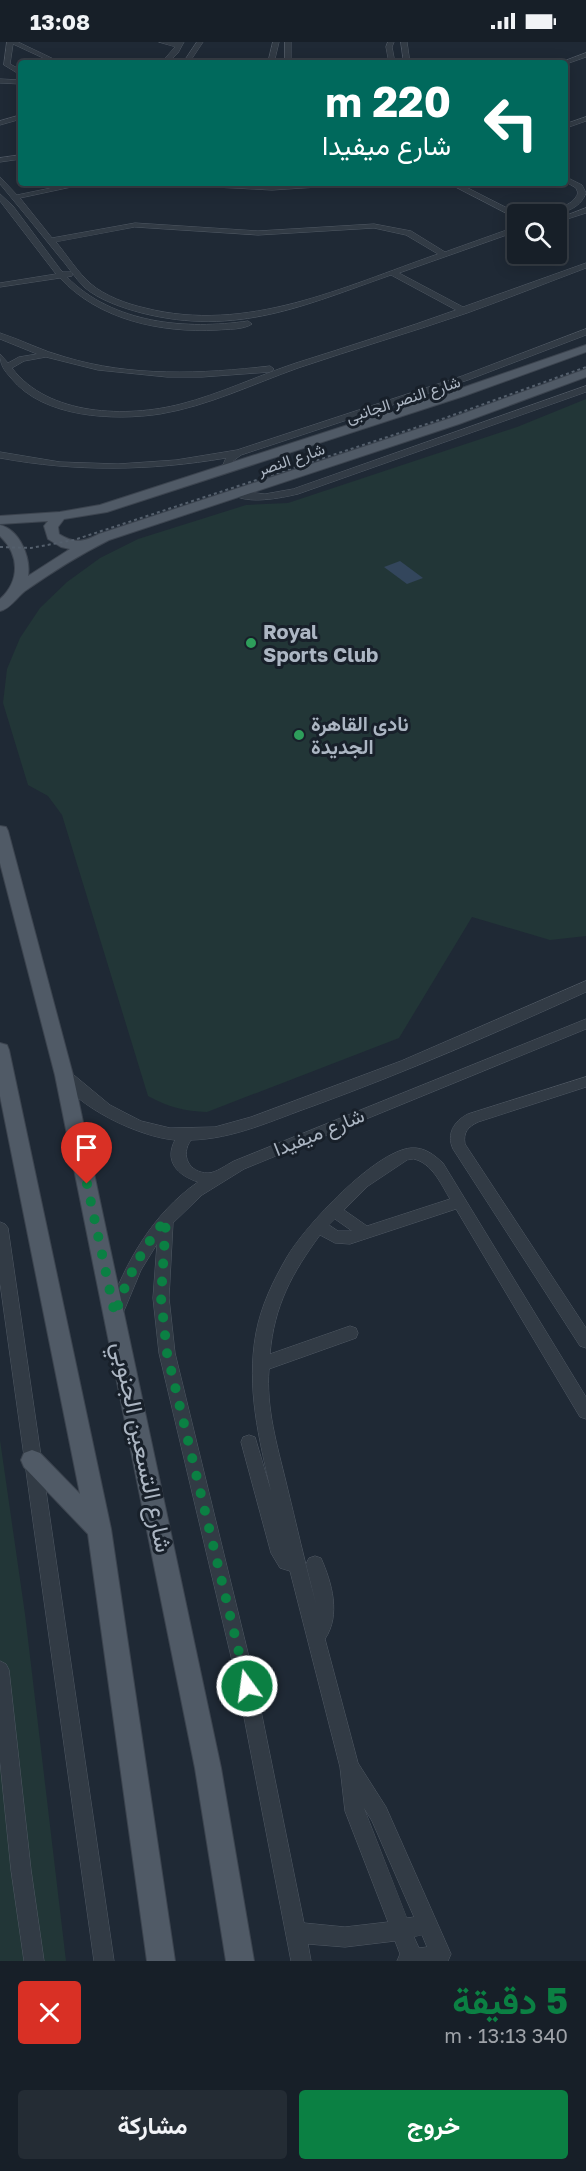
<!DOCTYPE html>
<html lang="ar">
<meta charset="utf-8">
<style>
:root{--surface:#171f28;--page:#242c34;--text:#f1f3f6;--muted:#9ea2a8;--line:#363d45;--accent:#0b8043}
body{margin:0;font-family:"Golos Text",Vazirmatn,sans-serif;background:var(--page);color:var(--text);direction:rtl;height:100vh;display:flex;flex-direction:column;font-size:22px;white-space:nowrap}
*{box-sizing:border-box;margin:0}
p{font-size:20px;color:var(--muted)}
.icon{flex:none;width:33px;height:33px;fill:none;stroke:currentColor;stroke-width:2;stroke-linecap:round;stroke-linejoin:round}
.map{position:relative;height:1919px;overflow:hidden;direction:ltr}
.sheet{display:flex;flex-direction:column;background:var(--surface);flex:1}
.sheet>*{flex:none}
.hud{position:absolute;left:18px;top:18px;width:550px;height:126px;border-radius:6px;box-shadow:0 3px 15px #0003,0 0 0 2px var(--line);direction:rtl;background:#00695c;color:#fff;overflow:hidden}
.tools{position:absolute;left:507px;top:162px;display:grid;gap:12px}
.tools a{display:grid;place-items:center;width:60px;height:60px;border-radius:6px;background:var(--surface);box-shadow:0 3px 15px #0003,0 0 0 2px var(--line);font-size:30px}
.pin{position:absolute;display:grid;place-items:center;width:51px;height:51px;color:#fff;margin:-62px -26px;border-radius:50% 50% 50% 0;rotate:-45deg;box-shadow:0 0 6px #0007}
.pin .icon{rotate:45deg}
.me{position:absolute;width:66px;margin:-33px;rotate:346deg;stroke-linejoin:round;filter:drop-shadow(0 0 4px #0008)}
.turn{display:flex;align-items:center;gap:21px;height:126px;padding:0 18px;font-size:27px}
.turn .icon{width:78px;height:78px;stroke-width:2.5}
.turn b{display:block;font-size:42px;line-height:51px}
.round{display:grid;place-items:center;flex:none;width:63px;height:63px;border-radius:6px;background:var(--page)}
.headline{display:flex;align-items:center;justify-content:space-between;height:102px;padding:0 18px}
h1{font-size:36px;font-weight:700;line-height:45px;color:var(--accent)}
.action{display:flex;gap:12px;margin-top:auto;padding:12px 18px}
.action a{flex:1;height:69px;border-radius:6px;background:var(--accent);color:#fff;font-size:24px;font-weight:700;line-height:69px;text-align:center}
.action a+a{background:var(--page);color:var(--text)}
.status{display:flex;justify-content:space-between;align-items:center;height:42px;padding:0 30px;background:var(--surface);direction:ltr}
.status svg{height:16px;fill:currentColor}
.map>svg:first-child{display:block}
</style>
<div class="status"><b>13:08</b><svg viewBox="0 0 49 12"><path d="M0 12V9h3v3zM5 12V6h3v6zM10 12V3h3v9zM15 12V0h3v12zM26 1h20v11H26zM47 4h2v5h-2z"/></svg></div>
<div class="map">
<svg width="586" height="1919" viewBox="0 0 586 1919">
<rect width="100%" height="100%" fill="#1f2935"/>
<!-- green -->
<path fill="#223637" d="M 586,357 L 586,894 L 550,898 L 472,875 L 399,996 L 207,1070 C 184,1069 168,1065 148,1054 L 62,773 L 48,754 L 28,743 L 3,661 L 7,627 L 20,596 L 40,566 L 67,540 L 100,516 L 138,497 L 246,463 L 288,461 L 517,385 Z
M 0,1398 L 25,1572 L 66,1919 L 0,1919 Z"/>
<!-- water -->
<path fill="#33465c" d="M 400,519 L 423,536 L 407,542 L 384,525 Z"/>
<g fill="none" stroke-linecap="round" stroke-linejoin="round">
<defs>
<path id="minor" d="M 7,0 L 18,0 L 62,21 L 54,21 L 13,2 L 10,22 L 21,28 L 21,33 L 19,32 L 4,23 Z
M 159,0 L 184,0 L 178,11 L 168,21 L 161,21 L 175,5 Z
M 197,0 L 203,0 L 189,21 L 183,21 Z
M 273,0 L 279,0 L 274,21 L 268,21 Z
M 285,0 L 291,0 L 291,21 L 285,21 Z
M 388,0 L 394,0 L 392,5 L 395,21 L 389,21 L 386,5 Z
M 401,0 L 407,0 L 410,21 L 404,21 Z
M 586,11 L 586,15 L 566,22 L 559,21 Z
M 0,37 L 21,38 L 21,42 L 0,41 Z
M 21,73 L 21,77 L 0,83 L 0,79 Z
M 586,75 L 586,79 L 566,86 L 566,82 Z
M 21,113 L 21,117 L 0,120 L 0,116 Z
M 0,135 L 17,153 L 75,141 L 90,141 L 20,156 L 52,196 L 135,181 L 258,189 L 374,182 L 411,189 L 445,210 L 518,184 L 518,189 L 399,231 L 463,265 L 586,221 L 586,226 C 546,241 506,257 467,271 C 412,290 354,307 298,326 C 253,342 208,364 160,372 C 114,379 43,376 11,336 C 4,328 0,323 0,312 L 8,321 L 19,315 L 37,312 L 0,297 L 0,291 C 22,298 42,309 65,315 C 131,335 202,332 270,324 L 274,327 L 270,330 L 202,335 L 167,335 L 98,328 L 46,315 L 24,319 L 12,326 C 48,374 127,376 181,362 C 220,352 257,334 296,321 C 350,304 403,287 456,268 L 391,233 C 305,263 237,295 142,271 C 123,266 99,258 84,245 C 75,236 67,223 58,213 C 39,189 19,165 0,142 ZM 135,185 L 258,193 L 374,186 L 406,193 L 438,212 C 343,245 247,292 145,266 C 127,262 105,254 91,242 C 78,231 67,213 56,200 Z
M 566,135 L 582,143 L 586,151 C 580,167 563,172 546,172 C 556,164 572,166 578,151 L 576,146 L 566,140 Z
M 171,141 L 272,144 L 353,141 L 349,143 L 272,148 L 175,143 Z
M 448,141 L 458,141 L 519,172 L 518,177 Z
M 0,152 L 13,164 L 60,227 L 63,230 L 72,230 L 72,234 L 67,235 C 113,282 187,288 248,279 L 252,282 C 243,288 228,287 217,288 C 161,291 99,278 60,236 L 0,245 L 0,241 L 56,232 L 0,159 Z
M 586,166 L 586,171 L 564,178 L 560,176 Z
M 586,287 L 586,293 L 468,338 L 241,413 L 233,419 L 229,429 L 226,430 L 221,427 L 226,416 C 150,429 76,430 0,416 L 0,410 L 60,420 L 118,422 L 176,418 L 237,408 L 462,334 Z
M 586,344 L 586,350 L 298,452 C 281,456 247,463 232,452 L 237,449 L 265,452 L 293,447 Z
M 586,939 L 586,950 C 496,991 406,1030 313,1064 C 273,1078 234,1097 191,1098 C 180,1113 189,1131 208,1131 C 216,1131 226,1123 234,1119 L 586,977 L 586,987 L 244,1127 L 202,1153 L 173,1181 L 169,1256 L 175,1311 L 256,1644 L 304,1881 L 345,1885 L 388,1880 L 345,1769 L 340,1725 L 290,1529 L 280,1526 L 271,1511 L 241,1400 L 243,1395 L 249,1393 L 255,1395 L 271,1449 C 259,1397 246,1345 256,1291 C 261,1264 273,1239 287,1215 C 305,1184 375,1109 411,1106 C 425,1105 434,1113 443,1121 L 586,1355 L 586,1377 L 580,1375 L 456,1167 L 350,1202 L 335,1201 L 320,1193 C 292,1231 274,1264 270,1312 L 350,1284 L 356,1286 L 358,1291 L 356,1296 L 269,1327 C 266,1366 277,1403 286,1440 C 296,1481 305,1521 316,1562 L 306,1522 L 309,1516 L 315,1514 L 321,1516 C 332,1541 341,1573 325,1597 L 358,1721 L 386,1765 L 451,1912 L 448,1919 L 397,1919 L 400,1912 L 395,1899 L 345,1905 L 308,1902 L 311,1919 L 291,1919 L 238,1644 L 159,1311 L 153,1256 L 157,1202 L 141,1228 L 121,1276 L 115,1278 L 109,1276 L 107,1271 C 126,1220 152,1172 198,1140 C 177,1133 164,1119 175,1098 C 139,1095 76,1065 57,1033 L 59,1029 L 69,1029 L 110,1063 L 141,1079 L 170,1086 L 215,1085 L 251,1075 L 401,1019 ZM 414,1117 C 432,1121 441,1142 450,1157 L 367,1184 L 344,1168 L 368,1144 L 407,1118 ZM 335,1177 L 352,1189 L 338,1189 L 329,1183 ZM 364,1766 L 372,1779 L 414,1875 L 407,1876 ZM 422,1893 L 427,1905 L 419,1906 L 414,1895 Z
M 586,1035 L 586,1045 L 478,1080 C 468,1085 463,1090 465,1102 L 586,1286 L 586,1306 L 580,1304 L 453,1107 C 446,1092 454,1079 468,1072 Z
M 0,1180 L 5,1182 L 8,1186 L 114,1919 L 94,1919 L 0,1241 Z
M 0,1619 L 6,1622 L 9,1628 L 31,1828 L 44,1919 L 24,1919 L 11,1828 L 0,1719 Z"/>
<path id="major" d="M 586,303 L 586,310 L 464,354 L 107,470 L 64,477 L 58,485 L 59,492 C 75,502 84,500 99,492 L 451,376 L 586,327 L 586,335 L 459,382 L 109,498 C 79,513 52,530 25,549 C 17,555 10,567 0,569 L 0,557 C 20,539 20,513 0,494 L 0,483 C 20,488 31,516 28,534 L 70,507 L 61,505 L 48,497 L 44,484 L 48,479 L 0,482 L 0,474 L 60,470 L 100,463 L 456,348 Z
M 0,784 L 6,785 L 8,789 L 73,1033 L 221,1726 L 254,1919 L 226,1919 L 195,1726 L 55,1033 L 0,821 Z
M 0,1001 L 7,1003 L 9,1008 L 111,1487 L 175,1919 L 147,1919 L 88,1492 L 24,1425 L 21,1418 L 24,1411 L 32,1408 L 40,1411 L 80,1452 L 0,1054 Z"/>
</defs>
<!-- minor casing -->
<use href="#minor" stroke="#505964" stroke-width="1"/>
<!-- major casing -->
<use href="#major" stroke="#3c444f" stroke-width="2"/>
<!-- minor -->
<use href="#minor" fill="#323b45" fill-rule="evenodd"/>
<!-- major -->
<use href="#major" fill="#505a66" fill-rule="evenodd"/>
<!-- rail -->
<path stroke="#545f6c" stroke-width="2" stroke-dasharray="3 3" stroke-linecap="butt" d="M 0,505 L 31,506 L 74,498 L 445,376 L 586,325"/>
</g>
<g fill="none" stroke-linecap="round" stroke-linejoin="round">
<!-- route -->
<path stroke="#0b8043" stroke-width="10" stroke-dasharray="0 18" d="M 87,1142 L 115,1273 C 126,1237 142,1207 166,1177 L 161,1256 L 167,1311 L 247,1644"/>
</g>
<!-- markers -->
<g fill="#2e9e5b" stroke="#18202a" stroke-width="2">
<circle cx="251" cy="601" r="6"/>
<circle cx="299" cy="693" r="6"/>
</g>
<g text-anchor="middle" stroke-width="6" stroke-linejoin="round" paint-order="stroke">
<!-- far-street labels -->
<g font-size="16" fill="#acb6c3" stroke="#18202a">
<text transform="translate(403 357) rotate(-18)" y="6">شارع النصر الجانبى</text>
<text transform="translate(291 417) rotate(-19)" y="6">شارع النصر</text>
</g>
<!-- poi labels -->
<g font-size="20" font-weight="bold" fill="#acb6c3" stroke="#18202a" text-anchor="start">
<text x="263" y="597">Royal<tspan x="263" dy="23">Sports Club</tspan></text>
<text x="311" y="689">نادى القاهرة<tspan x="311" dy="23">الجديدة</tspan></text>
</g>
<!-- street labels -->
<g font-size="20" fill="#acb6c3" stroke="#18202a">
<text transform="translate(319 1090) rotate(-22)" y="7">شارع ميفيدا</text>
</g>
<!-- near-street labels -->
<g font-size="24" fill="#acb6c3" stroke="#18202a">
<text transform="translate(142 1405) rotate(78)" y="8">شارع التسعين الجنوبي</text>
</g>
</g>
</svg>
<div class="tools">
<a><svg class="icon" aria-label="search" viewBox="0 0 24 24"><circle cx="10" cy="10" r="6"/><path d="M15 15l6 6"/></svg></a>
</div>
<div class="pin" style="left:87px;top:1142px;background:#d93025"><svg class="icon" aria-label="arrive" viewBox="0 0 24 24"><path d="M6 21V4h12l-3 4 3 4H6"/></svg></div>
<svg class="me" style="left:247px;top:1644px" viewBox="-20 -20 40 40"><circle r="17" fill="#0b8043" stroke="#fff" stroke-width="3"/><path d="M0-11L8 9 0 5-8 9z" fill="#fff"/></svg>
<div class="hud">
<div class="turn"><svg class="icon" aria-label="left" viewBox="0 0 24 24"><path d="M17 20v-9H6M10 6l-5 5 5 5"/></svg><div><b>220 m</b>شارع ميفيدا</div></div>
</div>
</div>
<section class="sheet">
<div class="headline"><div><h1>5 دقيقة</h1><p>340 m · 13:13</p></div><a class="round" style="background:#d93025;color:#fff"><svg class="icon" aria-label="close" viewBox="0 0 24 24"><path d="M6 6l12 12M18 6L6 18"/></svg></a></div>
<div class="action"><a>خروج</a><a>مشاركة</a></div>
</section>
